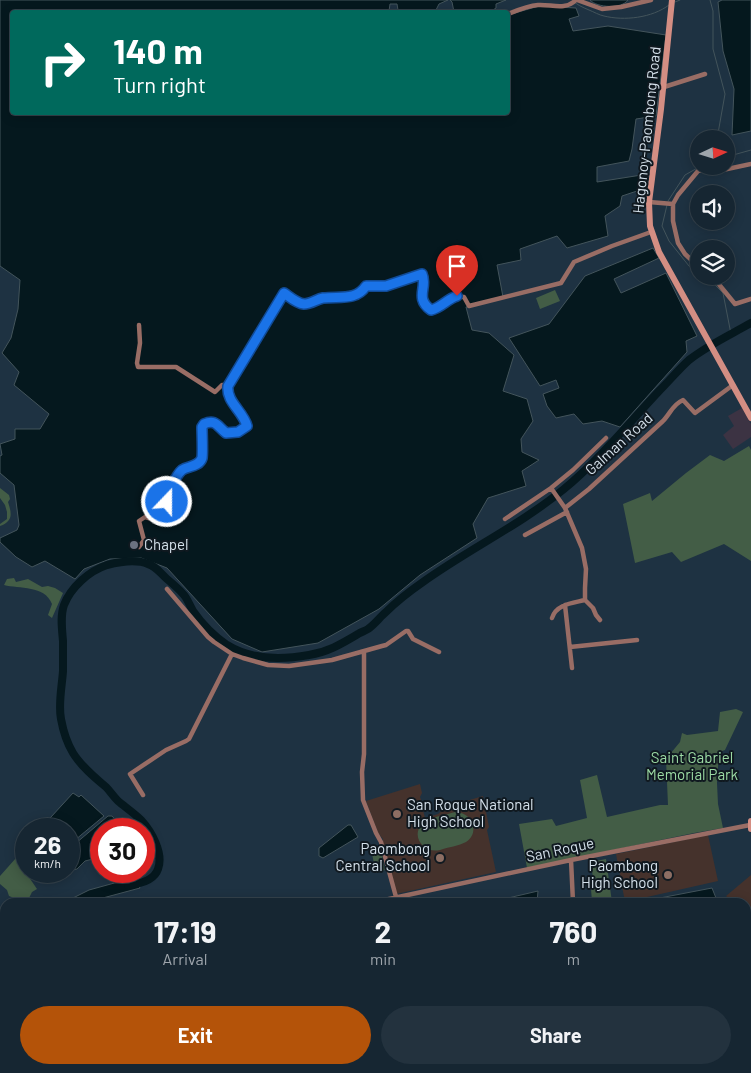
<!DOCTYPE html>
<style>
:root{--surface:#162632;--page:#23323e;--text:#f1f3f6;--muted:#9ea5ac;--line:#35434d;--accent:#b45309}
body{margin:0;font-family:Barlow,sans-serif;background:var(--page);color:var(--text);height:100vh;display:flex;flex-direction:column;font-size:19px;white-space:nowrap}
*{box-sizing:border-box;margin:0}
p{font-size:16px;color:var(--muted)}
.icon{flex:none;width:28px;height:28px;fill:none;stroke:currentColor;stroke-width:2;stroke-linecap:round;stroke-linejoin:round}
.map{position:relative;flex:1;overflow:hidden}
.details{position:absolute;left:0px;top:898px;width:751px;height:176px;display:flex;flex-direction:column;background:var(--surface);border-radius:15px 15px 0 0;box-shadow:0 2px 12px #0003,0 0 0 1px var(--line)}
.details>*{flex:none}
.guide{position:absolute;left:10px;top:10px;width:500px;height:105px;border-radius:5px;box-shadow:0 2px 12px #0003,0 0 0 1px var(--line);background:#00695c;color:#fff;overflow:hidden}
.needle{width:32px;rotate:86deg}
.controls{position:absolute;left:690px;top:130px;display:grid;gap:10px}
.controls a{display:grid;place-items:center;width:45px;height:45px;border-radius:50%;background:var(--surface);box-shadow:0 2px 12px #0003,0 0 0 1px var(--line);font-size:25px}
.speed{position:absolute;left:15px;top:818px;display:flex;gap:10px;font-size:25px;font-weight:700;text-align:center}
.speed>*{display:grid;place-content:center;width:65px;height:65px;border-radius:50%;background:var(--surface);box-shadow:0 2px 12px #0003,0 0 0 1px var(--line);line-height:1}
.speed small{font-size:12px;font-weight:400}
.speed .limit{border:8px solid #d22;background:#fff;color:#111}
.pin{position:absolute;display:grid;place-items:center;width:42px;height:42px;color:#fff;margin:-51px -21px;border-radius:50% 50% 50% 0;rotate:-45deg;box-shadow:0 0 5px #0007}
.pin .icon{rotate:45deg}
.me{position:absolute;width:55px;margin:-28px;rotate:22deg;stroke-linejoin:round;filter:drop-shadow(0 0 4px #0008)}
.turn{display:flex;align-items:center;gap:18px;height:105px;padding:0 20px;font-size:22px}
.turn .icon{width:65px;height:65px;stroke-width:2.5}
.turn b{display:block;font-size:35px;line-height:42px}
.eta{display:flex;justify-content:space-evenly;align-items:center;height:85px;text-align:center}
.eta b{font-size:30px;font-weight:700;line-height:35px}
.action{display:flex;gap:10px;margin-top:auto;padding:10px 20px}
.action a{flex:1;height:58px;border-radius:30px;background:var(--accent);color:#fff;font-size:20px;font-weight:700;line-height:58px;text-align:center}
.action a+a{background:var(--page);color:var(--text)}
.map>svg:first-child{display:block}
</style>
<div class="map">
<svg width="751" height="1073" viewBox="0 0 751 1073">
<rect width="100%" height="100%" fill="#1e3242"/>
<!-- commercial -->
<path fill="#3c3343" d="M 742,408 L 751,424 L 751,437 L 733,449 L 723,435 L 734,426 L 728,416 Z"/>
<!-- education -->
<path fill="#45322c" d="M 420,784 L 422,793 L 420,797 L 423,805 L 423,810 L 425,818 L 438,814 L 446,807 L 483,796 L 489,827 L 487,830 L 496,872 L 396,894 L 383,844 L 383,839 L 378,833 L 366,801 Z
M 708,835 L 718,881 L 625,902 L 616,854 Z
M 751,875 L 751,923 L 746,917 L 746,902 L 733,902 L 726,896 Z"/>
<!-- green -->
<path fill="#435d46" d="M 555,290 L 560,301 L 540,309 L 536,298 Z
M 749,446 L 751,450 L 751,561 L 724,544 L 681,562 L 672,552 L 635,563 L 623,504 L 650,493 L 652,501 L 686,473 L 710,455 L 724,461 Z
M 0,488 L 9,495 L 10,499 L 8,502 C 12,514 13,521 0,526 L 0,524 L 7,519 L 7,512 L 5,505 L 0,498 Z
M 14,578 L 16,582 L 28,579 L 42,587 L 48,586 L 55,588 L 63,593 L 52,618 L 48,615 L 52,604 C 45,585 19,589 4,585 L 7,579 Z
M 736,709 L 743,712 L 725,750 L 719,752 L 717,783 L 718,804 L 723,828 L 694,833 L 527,868 L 519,824 L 552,819 L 556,826 L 587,818 L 580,780 L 597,775 L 607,817 L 660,805 L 668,805 L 666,759 L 680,742 L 682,733 L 687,735 L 718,731 L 720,712 Z
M 455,812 C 473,812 480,833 466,842 C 459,846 448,847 440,850 C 425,854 410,837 422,824 C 429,817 446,815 455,812 Z
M 381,852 L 385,870 L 376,873 L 372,854 Z
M 16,858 L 37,889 L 32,892 L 27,902 L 16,902 L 14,898 L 9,896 L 7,890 L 0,884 L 0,876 Z
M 606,859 L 612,902 L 592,902 L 591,889 L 594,888 L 591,862 Z"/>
<!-- water -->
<path fill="#05181e" stroke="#43545b" d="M 0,0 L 448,0 L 439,4 L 435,12 L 415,12 L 398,10 L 397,4 L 390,4 L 389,11 L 395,12 L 12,12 L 12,112 L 508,112 L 508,15 L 539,6 L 576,8 L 579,16 L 569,19 L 573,31 L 608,26 L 666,35 L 656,116 L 636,119 L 632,149 L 629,161 L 597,167 L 597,182 L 648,174 L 646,188 L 622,196 L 620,206 L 605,216 L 608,236 L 567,248 L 557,236 L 520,249 L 521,260 L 497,265 L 503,297 L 466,307 L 472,330 L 489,333 L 514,355 L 503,391 L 527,399 L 533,421 L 521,439 L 522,452 L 539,460 L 522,471 L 526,486 L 488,498 L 473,524 L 477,538 L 420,575 L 379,609 L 318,643 L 262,652 L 232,639 L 167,568 L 141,558 L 110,559 L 84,569 L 75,579 L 45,561 L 32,567 L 16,557 L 0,542 L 0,538 L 17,530 L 19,525 L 14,485 L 0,473 L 0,456 L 2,455 L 0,444 L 15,439 L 15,429 L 40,429 L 49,414 L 14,385 L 19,372 L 2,353 L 11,338 L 18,309 L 20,280 L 0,266 Z
M 450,0 L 506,0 L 496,4 L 496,8 L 490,12 L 454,12 L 452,2 Z
M 590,0 L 628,0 C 622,9 597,8 590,0 Z
M 722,0 L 751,0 L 751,131 L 732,135 L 734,89 L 723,51 L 718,2 Z
M 653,248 L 659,258 L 614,279 L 621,293 L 666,273 L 697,336 L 686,341 L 687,352 L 620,427 L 602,421 L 583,424 L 574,414 L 556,418 L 547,406 L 543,394 L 559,388 L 556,380 L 540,386 L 509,338 L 549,324 L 585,276 Z
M 73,793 L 79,797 L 81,795 L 104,816 L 69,845 L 69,829 L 40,829 Z
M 108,816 L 112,816 L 121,826 L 122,829 L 101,829 L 101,857 L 85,861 L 77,869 L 69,871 L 69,849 Z
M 348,825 L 351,825 L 358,837 L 323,858 L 319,856 L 319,848 Z
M 136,881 L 140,888 L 99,899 L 90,902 L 65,902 L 89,890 L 118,882 Z
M 712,888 L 716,898 L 709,902 L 639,902 Z
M 538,891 L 537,902 L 491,902 Z"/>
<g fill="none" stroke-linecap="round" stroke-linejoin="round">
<!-- stream -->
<path stroke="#43545b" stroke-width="1" d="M 572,0 C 577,5 582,7 589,10 C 594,12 599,15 604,16 C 624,21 652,18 669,5
M 710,0 L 713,11 L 713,49 L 725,94 L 717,139
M 675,2 L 680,0
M 726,157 L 751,150
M 668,201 L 685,175 L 701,166
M 667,205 L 662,226 L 669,241 L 689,266 L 699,272
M 706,276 L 723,293 L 731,334
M 0,955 L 4,964 L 5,973
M 746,1009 L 751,1003
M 0,1037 L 5,1036
M 185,1069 L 198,1072 L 211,1069
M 699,1073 L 700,1069"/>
<!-- river -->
<path stroke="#05181e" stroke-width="8" d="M 128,885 C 139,884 154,881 158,869 C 164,853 151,831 141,820 C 134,813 125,807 118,801 C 113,796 110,791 106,787 C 94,777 81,766 73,753 C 67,743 63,730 61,719 C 58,704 62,686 63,671 C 63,661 63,651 63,641 C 62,629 60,616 64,605 C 71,587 89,571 107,565 C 119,562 136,559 148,564 C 156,566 161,574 167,579 C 173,584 179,589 184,595 C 188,600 190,606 193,611 C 202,624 214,636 227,645 C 251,660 281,660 309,655 C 328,652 341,644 358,634 C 361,632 365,631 368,629 C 375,624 380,617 386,612 C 397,601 410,591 423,582 C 469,549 520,525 564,489 C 599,460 628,424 660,390 C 670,380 679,369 689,360 C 708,345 730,335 751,323
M 0,1035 L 5,1020"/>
<!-- minor -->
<path stroke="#996d65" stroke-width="4.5" d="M 577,0 L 602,9 L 621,7 L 651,0
M 508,14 C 518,10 527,6 538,5 C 551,4 565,11 576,0
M 664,87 L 705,74
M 649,202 L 673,204
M 699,267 L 685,254 L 678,243 L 673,221 L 673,204 L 678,195 L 698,171 L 708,169 L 718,171 L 751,164
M 710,276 L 717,282 L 735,304 L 751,299
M 139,325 L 140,343 L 137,363 L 138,367 L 176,367 L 215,392 L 222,385 L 228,386
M 551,488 L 565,508 L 582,548 L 586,569 L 585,588 L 585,600 C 573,603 556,604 552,618
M 565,508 L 589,489 L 663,421 C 670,414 673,404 683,400 L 695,413 L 733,385
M 505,519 L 551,488 L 573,470 L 606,438
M 525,535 L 567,512
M 139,547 L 144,540 L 139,521 L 145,517 C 154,520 164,522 167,510 C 167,509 167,502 167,502 C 168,493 173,484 177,476 C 183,467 199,467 202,458 C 203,453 202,434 202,427 L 204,424 C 216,420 217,426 226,433 L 238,432 L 247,425 C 243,411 226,401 228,386 L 284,293 L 294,300 L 298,302 L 306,304 L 325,298 L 355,296 L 363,291 L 366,286 L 369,285 L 378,287 L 386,286 L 422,275 C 426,282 416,307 432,310 C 441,311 448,294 464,297 L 469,306 L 561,283 L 574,262 L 612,246 L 651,232
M 167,589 L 208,637 L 214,642 L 232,654 L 243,658 L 268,665 L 289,666 L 332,660 L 382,646 L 386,645 L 406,631 L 408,631 L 413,639 L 439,652
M 585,600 L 593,608 L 596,615 L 600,620
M 565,605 L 572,668
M 570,647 L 637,640
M 364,651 L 364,754 L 362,772 L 363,800 L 376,833 L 381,842 L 396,897
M 143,795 L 130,774 L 166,750 L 186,741 L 189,739 L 232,654
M 571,860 L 573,902
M 375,902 L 571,860 L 750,825
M 746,1039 L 751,1032
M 45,1069 L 47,1073
M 475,1073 L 477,1069
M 499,1073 L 499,1069
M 730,1073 L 731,1069"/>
<!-- tertiary -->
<path stroke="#996d65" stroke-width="5.5" d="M 746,946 L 751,942
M 162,1069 L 176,1073
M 567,1069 L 582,1073
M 19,1073 L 24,1069
M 254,1073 L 271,1069"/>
<!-- secondary -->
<path stroke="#d48e83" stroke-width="6" d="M 672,0 L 661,109 L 649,202 L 650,226 L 659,252 L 751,418
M 751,821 L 751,829"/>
</g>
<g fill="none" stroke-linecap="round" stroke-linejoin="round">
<defs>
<path id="route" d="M 167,502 C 169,493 175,476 182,470 C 188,466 199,467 202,458 C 203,452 202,434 202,427 L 204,424 C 216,419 217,426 226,433 L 238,432 L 247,426 C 243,411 226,402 228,386 L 284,293 C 290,297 296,303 304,304 C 311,304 317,299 323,298 C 340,296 356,301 366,286 L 386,286 L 422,274 C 428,287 414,298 431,310 C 441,308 447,299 457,296"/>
</defs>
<!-- route casing -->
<use href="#route" stroke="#114b97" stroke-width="12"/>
<!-- route -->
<use href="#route" stroke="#1a73e8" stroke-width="9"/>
</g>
<!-- markers -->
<circle fill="#6b7280" stroke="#101920" stroke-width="2" cx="134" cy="545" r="5"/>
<g fill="#8d6e63" stroke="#101920" stroke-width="2">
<circle cx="397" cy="814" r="5"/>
<circle cx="440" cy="858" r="5"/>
<circle cx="668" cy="875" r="5"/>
</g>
<g text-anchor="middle" stroke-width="4" stroke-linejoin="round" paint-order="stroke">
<!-- street labels -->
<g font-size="15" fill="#d4e0ea" stroke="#101920">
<text transform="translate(647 130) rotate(-84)" y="5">Hagonoy-Paombong Road</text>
<text transform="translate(619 444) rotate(-42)" y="5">Galman Road</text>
<text transform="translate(560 850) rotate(-12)" y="5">San Roque</text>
</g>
<!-- poi labels -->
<g font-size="15" fill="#d4e0ea" stroke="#101920" text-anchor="start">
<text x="144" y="550">Chapel</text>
<text x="407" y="810">San Roque National<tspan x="407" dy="17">High School</tspan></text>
<text x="430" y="854" text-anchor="end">Paombong<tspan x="430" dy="17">Central School</tspan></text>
<text x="658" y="871" text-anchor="end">Paombong<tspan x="658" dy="17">High School</tspan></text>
</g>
<!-- park labels -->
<g font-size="15" fill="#9cdba4" stroke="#101920">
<text x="692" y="763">Saint Gabriel<tspan x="692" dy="17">Memorial Park</tspan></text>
</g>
</g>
</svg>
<div class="controls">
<a><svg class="needle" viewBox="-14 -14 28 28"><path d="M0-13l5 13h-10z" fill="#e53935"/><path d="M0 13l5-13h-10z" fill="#9ea5ac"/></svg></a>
<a><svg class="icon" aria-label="sound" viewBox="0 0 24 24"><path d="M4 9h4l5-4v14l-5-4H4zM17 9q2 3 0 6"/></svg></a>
<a><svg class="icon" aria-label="layers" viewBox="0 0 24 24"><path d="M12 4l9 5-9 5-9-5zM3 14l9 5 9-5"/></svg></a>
</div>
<div class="speed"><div>26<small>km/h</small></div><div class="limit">30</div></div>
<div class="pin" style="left:457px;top:296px;background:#d93025"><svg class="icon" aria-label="arrive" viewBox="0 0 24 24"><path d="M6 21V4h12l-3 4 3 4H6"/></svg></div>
<svg class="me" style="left:167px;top:502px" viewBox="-20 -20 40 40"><circle r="17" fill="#1a73e8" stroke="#fff" stroke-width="3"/><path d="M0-11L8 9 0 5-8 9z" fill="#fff"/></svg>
<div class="guide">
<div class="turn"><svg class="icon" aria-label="right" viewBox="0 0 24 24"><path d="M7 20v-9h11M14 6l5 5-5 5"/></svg><div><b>140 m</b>Turn right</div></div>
</div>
<section class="details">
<div class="eta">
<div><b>17:19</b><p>Arrival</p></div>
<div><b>2</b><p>min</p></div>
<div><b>760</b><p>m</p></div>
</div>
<div class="action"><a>Exit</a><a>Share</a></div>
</section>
</div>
